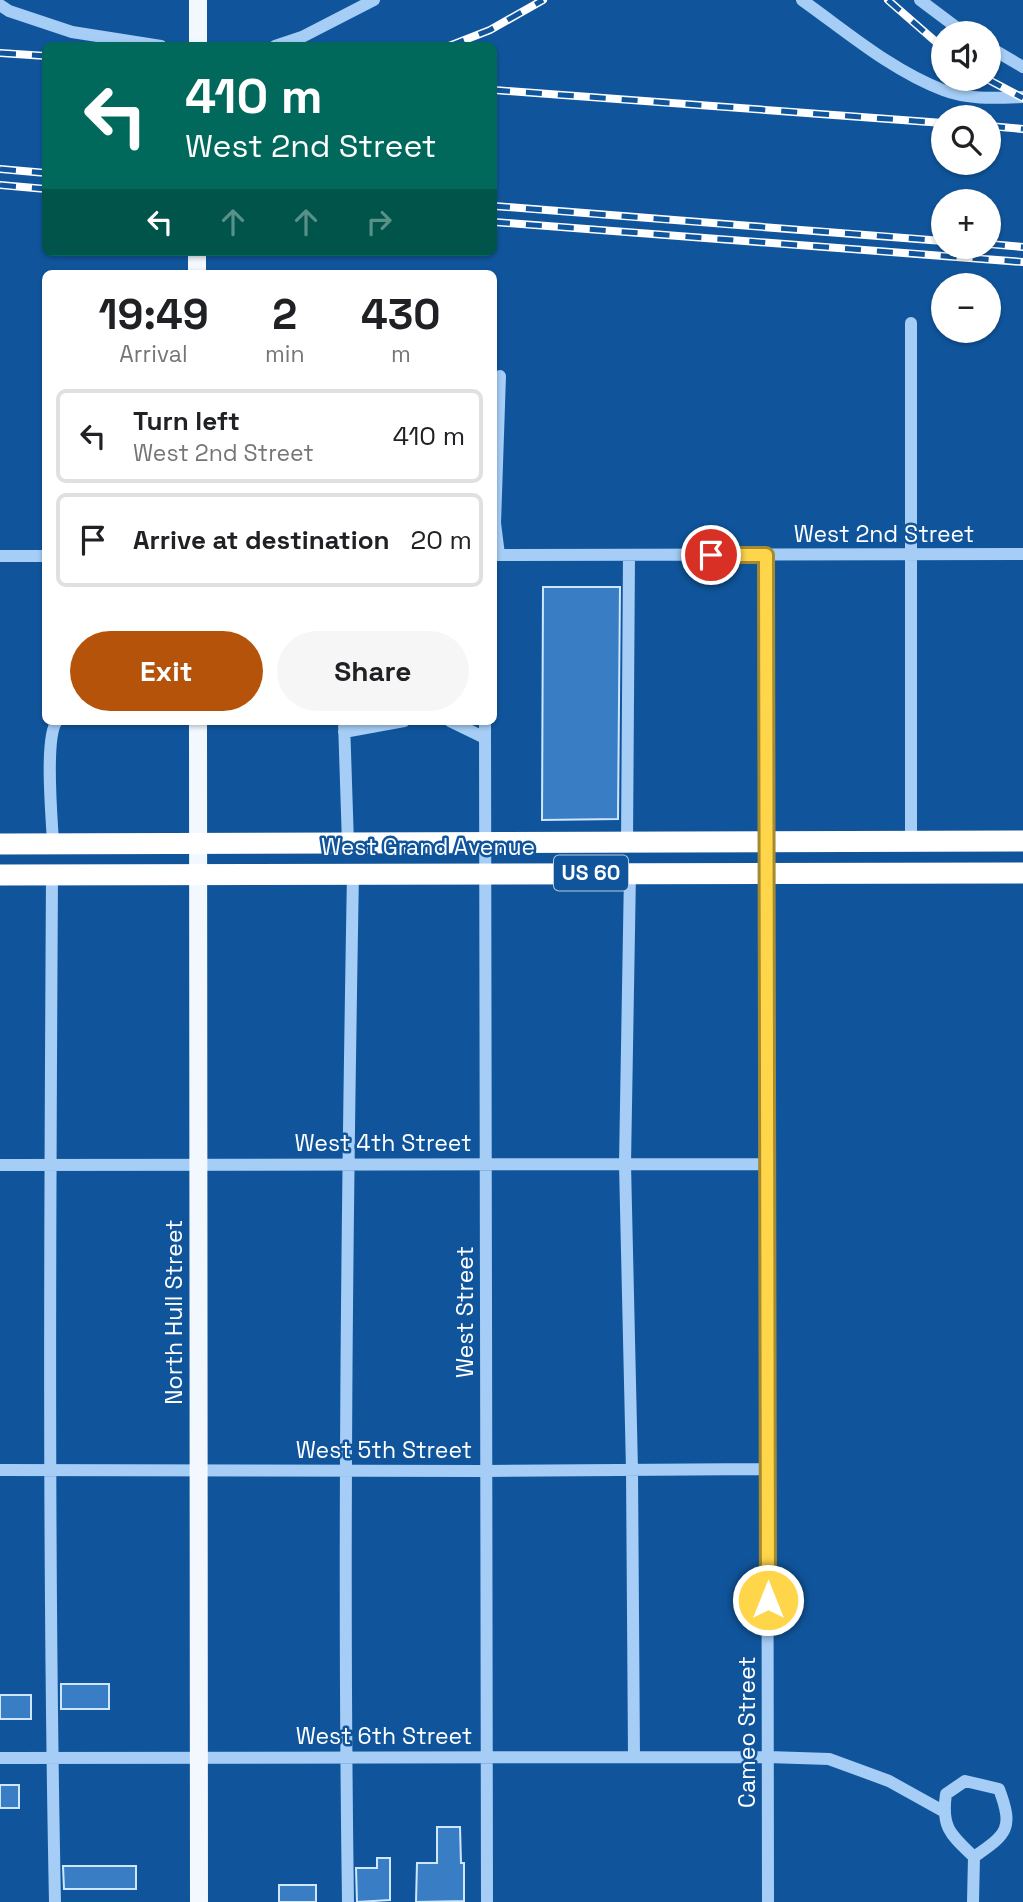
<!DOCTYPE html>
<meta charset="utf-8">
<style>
:root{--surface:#fff;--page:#f6f6f6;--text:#202124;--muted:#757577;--line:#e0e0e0;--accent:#b45309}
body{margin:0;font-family:"Space Grotesk",sans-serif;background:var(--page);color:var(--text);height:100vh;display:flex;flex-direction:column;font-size:26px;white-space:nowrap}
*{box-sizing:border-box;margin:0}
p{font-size:23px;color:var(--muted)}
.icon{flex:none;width:38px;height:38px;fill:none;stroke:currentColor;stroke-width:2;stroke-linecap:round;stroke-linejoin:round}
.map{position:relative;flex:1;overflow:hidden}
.panel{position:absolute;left:42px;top:270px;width:455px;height:455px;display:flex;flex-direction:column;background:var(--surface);border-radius:10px;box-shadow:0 2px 5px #0004}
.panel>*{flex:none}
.guide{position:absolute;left:42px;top:42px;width:455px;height:214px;border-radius:10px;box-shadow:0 2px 5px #0004;background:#00695c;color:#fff;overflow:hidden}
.tools{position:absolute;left:931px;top:21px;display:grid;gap:14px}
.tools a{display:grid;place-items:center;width:70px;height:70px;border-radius:50%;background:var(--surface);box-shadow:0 2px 5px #0004;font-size:35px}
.pin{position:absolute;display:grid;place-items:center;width:60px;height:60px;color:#fff;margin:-30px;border:4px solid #fff;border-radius:50%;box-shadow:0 2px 7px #0007}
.me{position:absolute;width:77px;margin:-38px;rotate:0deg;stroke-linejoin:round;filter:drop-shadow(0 0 5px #0008)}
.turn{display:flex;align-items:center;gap:24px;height:147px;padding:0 28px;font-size:32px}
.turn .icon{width:91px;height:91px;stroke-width:2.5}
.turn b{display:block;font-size:49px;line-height:60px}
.lanes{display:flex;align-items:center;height:66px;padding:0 28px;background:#0003;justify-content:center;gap:35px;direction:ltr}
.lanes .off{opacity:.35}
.eta{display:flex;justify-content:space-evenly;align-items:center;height:119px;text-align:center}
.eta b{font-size:42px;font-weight:700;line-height:49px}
.action{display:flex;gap:14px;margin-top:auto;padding:14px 28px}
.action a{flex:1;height:80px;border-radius:42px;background:var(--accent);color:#fff;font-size:28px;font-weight:700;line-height:80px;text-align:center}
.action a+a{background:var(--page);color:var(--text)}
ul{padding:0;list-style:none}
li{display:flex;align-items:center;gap:21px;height:94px;margin:0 14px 10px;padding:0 14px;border:4px solid var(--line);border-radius:10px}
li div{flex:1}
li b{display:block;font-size:26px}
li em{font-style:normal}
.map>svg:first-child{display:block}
</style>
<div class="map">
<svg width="1023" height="1902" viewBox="0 0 1023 1902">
<rect width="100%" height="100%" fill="#10559c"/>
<!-- building -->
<path fill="#397ec4" stroke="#cee6fe" stroke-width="2" d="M 543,587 L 620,587 L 618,819 L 542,820 Z
M 61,1684 L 109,1684 L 109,1709 L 61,1709 Z
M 0,1695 L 31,1695 L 31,1719 L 0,1719 Z
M 0,1785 L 19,1785 L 19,1808 L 0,1808 Z
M 437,1827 L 460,1827 L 461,1863 L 464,1863 L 464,1901 L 416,1902 L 417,1863 L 437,1863 Z
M 377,1858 L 390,1858 L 390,1900 L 357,1902 L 356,1868 L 377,1868 Z
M 63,1866 L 136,1866 L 136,1889 L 64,1889 Z
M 279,1885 L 316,1885 L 316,1902 L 279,1902 Z"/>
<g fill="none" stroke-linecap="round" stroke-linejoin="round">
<!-- minor -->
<path stroke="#a5cdf5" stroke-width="12" d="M 802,0 C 847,32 891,70 943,90 C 968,100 997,98 1023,97
M 920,0 L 964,33
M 0,5 L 9,11 L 72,32 L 161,46
M 275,46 L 302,37 L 374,0
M 989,47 L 1023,67
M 911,323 L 911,842
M 494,555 L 1023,554
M 499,555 L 495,523 L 500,376
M 766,555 L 768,1902
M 0,556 L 46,556
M 344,721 L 348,844
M 450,721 L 485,738
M 485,721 L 487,1902
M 344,732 L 404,721
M 53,843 C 52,819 44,737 57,721
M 627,843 L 629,555
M 630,873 L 625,1164 L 632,1470 L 634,1757
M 52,875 C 50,1217 48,1560 55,1902
M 0,1165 L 767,1164
M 0,1470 L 486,1471 L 767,1469
M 0,1758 L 768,1757 L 829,1759 L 889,1781 L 943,1811
M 348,1902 C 343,1559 347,1216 353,873
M 973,1902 L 974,1857 C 951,1835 941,1828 946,1794 L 965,1781 L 999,1789 C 1014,1829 1007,1834 974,1857"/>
<!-- major -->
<path stroke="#f3f8ff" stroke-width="18" d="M 198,46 L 198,0
M 197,273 L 197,252
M 198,721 L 199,1902"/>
<!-- highway -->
<path stroke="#fff" stroke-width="21" d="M 0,844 L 1023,841
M 0,875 L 1023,873"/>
<defs>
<path id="rail" d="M 888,0 L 943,48
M 449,46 L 490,30 L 543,0
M 0,53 L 46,56
M 987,79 L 1023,98
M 494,90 L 943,123
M 989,126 L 1023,129
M 0,169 L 46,173
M 0,185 L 46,189
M 494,206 L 943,241
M 494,222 L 1023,262
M 989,244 L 1023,247"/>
</defs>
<!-- rail casing -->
<use href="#rail" stroke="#fff" stroke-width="8"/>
<!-- rail -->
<use href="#rail" stroke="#10559c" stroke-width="5" stroke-dasharray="16" stroke-linecap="butt"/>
</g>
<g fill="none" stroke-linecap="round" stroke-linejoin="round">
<defs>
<path id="route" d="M 711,555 L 766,555 L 768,1600"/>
</defs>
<!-- route casing -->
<use href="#route" stroke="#a68a30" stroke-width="18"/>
<!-- route -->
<use href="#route" stroke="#ffd54a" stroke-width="12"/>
</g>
<g text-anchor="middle" stroke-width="5" stroke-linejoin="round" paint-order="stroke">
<!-- shield labels -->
<rect fill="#10559c" stroke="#b7cce1" stroke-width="2" x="554" y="855.5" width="74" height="35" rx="5"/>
<g font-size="21" font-weight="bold" fill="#fff">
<text x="591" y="880">US 60</text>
</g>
<!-- street labels -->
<g font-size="23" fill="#fff" stroke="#10559c">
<text x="884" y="542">West 2nd Street</text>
<text x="428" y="855">West Grand Avenue</text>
<text x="383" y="1151">West 4th Street</text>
<text transform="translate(174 1312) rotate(-90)" y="8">North Hull Street</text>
<text transform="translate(465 1312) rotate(-90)" y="8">West Street</text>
<text x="384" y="1458">West 5th Street</text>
<text transform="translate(747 1732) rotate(-90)" y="8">Cameo Street</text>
<text x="384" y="1744">West 6th Street</text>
</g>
</g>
</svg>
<div class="tools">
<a><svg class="icon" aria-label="sound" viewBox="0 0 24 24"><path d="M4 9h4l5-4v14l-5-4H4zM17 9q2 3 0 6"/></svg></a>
<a><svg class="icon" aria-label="search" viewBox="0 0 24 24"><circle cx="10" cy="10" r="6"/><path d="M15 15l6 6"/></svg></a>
<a>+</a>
<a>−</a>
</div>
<div class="pin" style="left:711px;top:555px;background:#d93025"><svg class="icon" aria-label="arrive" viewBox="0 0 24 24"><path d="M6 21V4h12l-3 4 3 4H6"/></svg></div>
<svg class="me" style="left:768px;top:1600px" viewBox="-20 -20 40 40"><circle r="17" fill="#ffd54a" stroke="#fff" stroke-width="3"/><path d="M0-11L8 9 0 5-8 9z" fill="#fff"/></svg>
<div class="guide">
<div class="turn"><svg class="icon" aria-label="left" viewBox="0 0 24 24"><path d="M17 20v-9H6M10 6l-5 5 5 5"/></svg><div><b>410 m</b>West 2nd Street</div></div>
<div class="lanes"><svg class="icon" aria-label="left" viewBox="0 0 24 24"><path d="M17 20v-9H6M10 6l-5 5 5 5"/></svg><svg class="icon off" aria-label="ahead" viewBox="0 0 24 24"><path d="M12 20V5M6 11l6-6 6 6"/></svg><svg class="icon off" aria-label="ahead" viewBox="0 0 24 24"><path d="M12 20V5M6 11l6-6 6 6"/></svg><svg class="icon off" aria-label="right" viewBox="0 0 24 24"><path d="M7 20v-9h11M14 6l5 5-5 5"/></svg></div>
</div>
<section class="panel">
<div class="eta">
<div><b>19:49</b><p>Arrival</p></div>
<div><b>2</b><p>min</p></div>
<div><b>430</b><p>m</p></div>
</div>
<ul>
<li><svg class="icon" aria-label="left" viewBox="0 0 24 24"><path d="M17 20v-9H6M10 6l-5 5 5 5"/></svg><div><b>Turn left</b><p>West 2nd Street</p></div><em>410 m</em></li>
<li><svg class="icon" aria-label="arrive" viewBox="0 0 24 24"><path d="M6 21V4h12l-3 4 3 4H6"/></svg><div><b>Arrive at destination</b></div><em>20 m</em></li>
</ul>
<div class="action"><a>Exit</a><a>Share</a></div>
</section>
</div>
